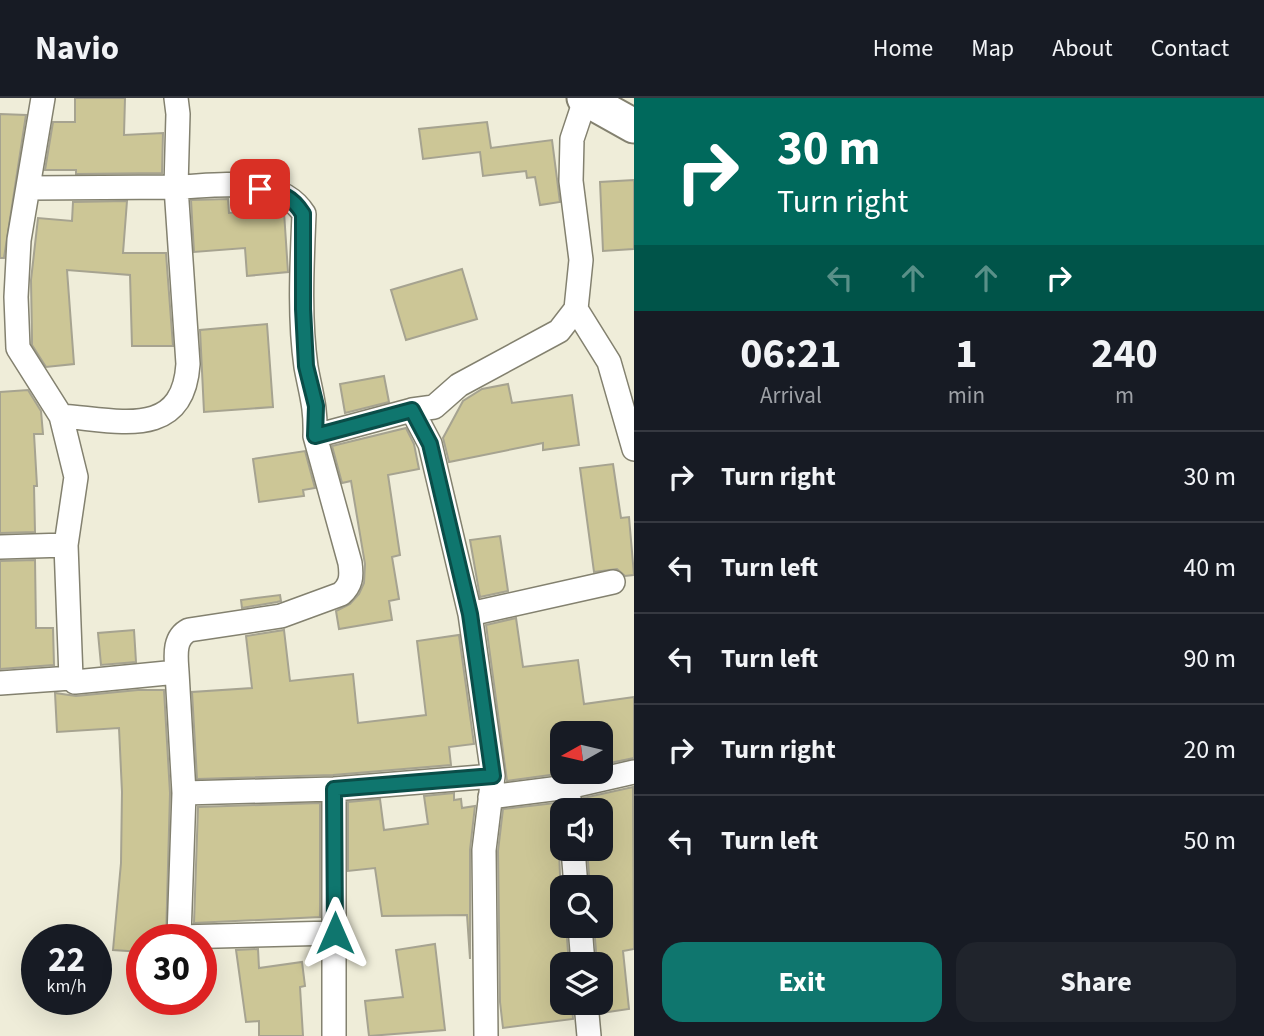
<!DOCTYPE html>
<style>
:root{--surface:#171b24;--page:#20242c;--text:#f1f3f6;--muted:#9ea1a6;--line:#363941;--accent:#0f766e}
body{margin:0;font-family:"Source Sans 3",sans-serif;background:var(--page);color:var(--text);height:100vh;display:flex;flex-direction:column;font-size:26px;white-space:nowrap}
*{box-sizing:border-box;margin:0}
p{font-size:23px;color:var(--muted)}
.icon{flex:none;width:38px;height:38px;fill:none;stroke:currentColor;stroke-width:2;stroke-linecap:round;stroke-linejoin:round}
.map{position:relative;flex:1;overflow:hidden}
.side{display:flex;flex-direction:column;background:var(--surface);width:630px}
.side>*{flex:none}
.hud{background:#00695c;color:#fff;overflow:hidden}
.needle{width:46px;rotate:262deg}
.buttons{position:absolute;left:550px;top:623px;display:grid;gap:14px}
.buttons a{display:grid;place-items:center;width:63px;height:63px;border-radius:14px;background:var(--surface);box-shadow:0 7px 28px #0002;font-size:35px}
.speed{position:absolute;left:21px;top:826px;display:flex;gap:14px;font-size:35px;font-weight:700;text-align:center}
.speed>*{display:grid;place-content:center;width:91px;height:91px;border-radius:50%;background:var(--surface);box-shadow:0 7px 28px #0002;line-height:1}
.speed small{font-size:18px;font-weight:400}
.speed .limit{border:10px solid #d22;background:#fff;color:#111}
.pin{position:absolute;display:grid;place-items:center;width:60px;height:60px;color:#fff;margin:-30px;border-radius:14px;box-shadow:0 4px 10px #0006}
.me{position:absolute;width:77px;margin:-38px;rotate:0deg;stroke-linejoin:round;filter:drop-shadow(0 0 5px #0008)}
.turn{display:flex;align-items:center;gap:24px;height:147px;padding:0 28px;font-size:32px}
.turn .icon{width:91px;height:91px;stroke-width:2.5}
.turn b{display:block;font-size:49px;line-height:60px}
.lanes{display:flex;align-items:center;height:66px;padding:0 28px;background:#0003;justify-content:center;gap:35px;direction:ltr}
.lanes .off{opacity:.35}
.eta{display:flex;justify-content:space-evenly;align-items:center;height:119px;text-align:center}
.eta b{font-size:42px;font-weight:700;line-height:49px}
.cta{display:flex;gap:14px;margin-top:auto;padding:14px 28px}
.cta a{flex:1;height:80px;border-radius:21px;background:var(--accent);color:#fff;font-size:28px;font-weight:700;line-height:80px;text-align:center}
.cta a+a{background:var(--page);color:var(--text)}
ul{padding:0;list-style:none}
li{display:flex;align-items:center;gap:21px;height:91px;padding:0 28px;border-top:2px solid var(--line)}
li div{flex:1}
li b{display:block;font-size:26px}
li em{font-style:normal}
header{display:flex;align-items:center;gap:42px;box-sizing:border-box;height:98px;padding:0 35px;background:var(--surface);border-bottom:2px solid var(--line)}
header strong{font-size:33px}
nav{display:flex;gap:38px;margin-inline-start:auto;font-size:24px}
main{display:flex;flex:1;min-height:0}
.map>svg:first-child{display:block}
</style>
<header>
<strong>Navio</strong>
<nav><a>Home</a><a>Map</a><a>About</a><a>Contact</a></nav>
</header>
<main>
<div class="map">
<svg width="634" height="938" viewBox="0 0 634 938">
<rect width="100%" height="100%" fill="#efedd9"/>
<!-- building -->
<path fill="#ccc696" stroke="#a6a390" stroke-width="2" d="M 75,0 L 125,0 L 124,37 L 163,35 L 162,75 L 76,76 L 76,72 L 45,72 L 53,24 L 75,24 Z
M 0,16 L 26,17 L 4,160 L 0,160 Z
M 487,24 L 491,50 L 552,42 L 560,104 L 540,107 L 535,79 L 527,80 L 526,73 L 483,78 L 480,54 L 423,61 L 419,31 Z
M 634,82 L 634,151 L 603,153 L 600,84 Z
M 228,101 L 229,115 L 279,111 L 284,114 L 288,174 L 247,178 L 245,150 L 194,154 L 191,102 Z
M 127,103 L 123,155 L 166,155 L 173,248 L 132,248 L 130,177 L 67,172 L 74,266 L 46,269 L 32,247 L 32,240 L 31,182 L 38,120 L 72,123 L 73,104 Z
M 462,171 L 477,221 L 406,242 L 391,192 Z
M 267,226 L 273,309 L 204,314 L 200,232 Z
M 384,278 L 389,304 L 345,315 L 340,286 Z
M 508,286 L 512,305 L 572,297 L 579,347 L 543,352 L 543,345 L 449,364 L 443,340 L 463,303 L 482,291 Z
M 28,292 L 41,313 L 43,336 L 34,336 L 37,388 L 34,388 L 35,434 L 0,435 L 0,294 Z
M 406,330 L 414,346 L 419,371 L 388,377 L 400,457 L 392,459 L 399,501 L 389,503 L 392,522 L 339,531 L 336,513 L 350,506 L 359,496 L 364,485 L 365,466 L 351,383 L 342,385 L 332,348 Z
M 305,353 L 315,390 L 303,392 L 304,398 L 259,404 L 253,361 Z
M 613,366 L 621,420 L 629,419 L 634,477 L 625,478 L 617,471 L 594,474 L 580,370 Z
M 500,438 L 508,493 L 480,499 L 470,442 Z
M 35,462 L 36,530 L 53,530 L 54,567 L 0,571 L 0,463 Z
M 280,497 L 281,503 L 277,504 L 242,510 L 241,502 Z
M 516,520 L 523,569 L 578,562 L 584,606 L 634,599 L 634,660 L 600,667 L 600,635 L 562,635 L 562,674 L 572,674 L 507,683 L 486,527 Z
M 134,532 L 136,564 L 101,567 L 98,535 Z
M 284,532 L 290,583 L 353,576 L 358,625 L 426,617 L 417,543 L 459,537 L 474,646 L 449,649 L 451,667 L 333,677 L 197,681 L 192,594 L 252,590 L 246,538 Z
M 138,592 L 164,592 L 170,695 L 166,842 L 142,842 L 142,854 L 113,852 L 121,765 L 122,694 L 119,630 L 57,634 L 55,595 L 76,598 Z
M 633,689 L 634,851 L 623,853 L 629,911 L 601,915 L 600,866 L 597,866 L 594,828 L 600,828 L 600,789 L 590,789 L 587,751 L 600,751 L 600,712 L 584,712 L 583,700 Z
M 454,695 L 454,702 L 461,701 L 462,710 L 475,708 L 470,752 L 470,861 L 467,817 L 382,818 L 375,770 L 348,773 L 348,704 L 380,701 L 384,732 L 428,726 L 424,698 Z
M 320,705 L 320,819 L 194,825 L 198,709 Z
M 555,705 L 562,723 L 559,752 L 562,828 L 566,828 L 569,866 L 562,866 L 562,905 L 572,905 L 573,921 L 503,930 L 500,904 L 498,753 L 503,711 Z
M 435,846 L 445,932 L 369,938 L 365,903 L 403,899 L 396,852 Z
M 258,851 L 259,870 L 302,864 L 305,888 L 300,889 L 303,938 L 259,938 L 259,923 L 246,924 L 236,852 Z"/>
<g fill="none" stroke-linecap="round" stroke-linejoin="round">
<defs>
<path id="street" d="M 43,0 L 19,142 L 16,199 L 18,250 L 61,318 L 76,379 L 66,447 L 71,580 L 75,584 L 177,574 L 184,695 L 334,691 L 493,678
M 176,0 L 178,16 L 176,89 C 216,88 279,76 304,116 C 302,166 299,219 306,269 C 311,296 316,309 315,338 L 412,312
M 29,90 L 176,89 L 188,266 C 183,343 117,322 61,318
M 576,211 L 609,264 L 634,351
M 0,449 L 66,447
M 470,516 L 613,484
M 177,574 C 176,559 173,540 189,532 L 281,518 L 341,496 C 351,487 352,479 350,465 L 315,338
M 0,585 L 71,580
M 568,689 L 570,712
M 184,695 L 179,839 L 335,835
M 490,699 L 568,689 L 634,674
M 573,751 L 576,789
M 580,828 L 583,866
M 586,905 L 589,938
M 334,938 L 334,691
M 486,938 L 484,752 L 493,678 L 470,516 L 430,346 L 412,312 L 434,309 L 459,287 L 559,233 L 576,211 L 581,162 L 571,83 L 572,41 L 585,2"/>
<path id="secondary" d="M 584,0 L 634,28"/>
</defs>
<!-- street casing -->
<use href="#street" stroke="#83816f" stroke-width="26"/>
<!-- secondary casing -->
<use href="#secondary" stroke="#83816f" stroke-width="37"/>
<!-- street -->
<use href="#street" stroke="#fff" stroke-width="23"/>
<!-- secondary -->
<use href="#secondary" stroke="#fff" stroke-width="33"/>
</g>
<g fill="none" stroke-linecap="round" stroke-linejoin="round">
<defs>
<path id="route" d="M 260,91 C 281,95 292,98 303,116 L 303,211 L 306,268 L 316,308 L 315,338 L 412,312 L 430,346 L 470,516 L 493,678 L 334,691 L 335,835"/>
</defs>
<!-- route casing -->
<use href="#route" stroke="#0a4d48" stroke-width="18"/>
<!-- route -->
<use href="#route" stroke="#0f766e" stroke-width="12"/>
</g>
</svg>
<div class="buttons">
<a><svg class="needle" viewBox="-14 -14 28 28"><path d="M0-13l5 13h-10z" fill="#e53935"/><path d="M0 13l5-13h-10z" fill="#9ea1a6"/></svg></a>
<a><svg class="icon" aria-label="sound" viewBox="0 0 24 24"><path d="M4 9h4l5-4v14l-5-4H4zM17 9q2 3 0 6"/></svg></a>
<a><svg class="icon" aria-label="search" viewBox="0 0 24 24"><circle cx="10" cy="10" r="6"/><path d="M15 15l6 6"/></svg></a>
<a><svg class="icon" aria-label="layers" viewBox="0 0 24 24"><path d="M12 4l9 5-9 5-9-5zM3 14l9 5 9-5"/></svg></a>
</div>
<div class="speed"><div>22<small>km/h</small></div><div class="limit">30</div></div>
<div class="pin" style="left:260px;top:91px;background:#d93025"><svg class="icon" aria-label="arrive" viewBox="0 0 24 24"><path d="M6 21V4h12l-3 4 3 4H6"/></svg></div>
<svg class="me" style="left:335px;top:835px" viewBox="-20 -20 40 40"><path d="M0-17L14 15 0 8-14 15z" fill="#0f766e" stroke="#fff" stroke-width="4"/></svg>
</div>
<section class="side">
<div class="hud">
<div class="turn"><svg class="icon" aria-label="right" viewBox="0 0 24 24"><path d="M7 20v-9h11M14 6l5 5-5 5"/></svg><div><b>30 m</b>Turn right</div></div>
<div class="lanes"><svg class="icon off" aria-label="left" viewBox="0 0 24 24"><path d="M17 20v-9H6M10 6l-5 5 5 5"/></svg><svg class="icon off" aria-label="ahead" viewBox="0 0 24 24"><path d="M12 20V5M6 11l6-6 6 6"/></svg><svg class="icon off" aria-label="ahead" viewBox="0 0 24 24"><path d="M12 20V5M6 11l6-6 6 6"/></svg><svg class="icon" aria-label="right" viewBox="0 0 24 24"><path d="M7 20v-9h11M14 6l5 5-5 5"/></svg></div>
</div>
<div class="eta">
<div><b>06:21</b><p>Arrival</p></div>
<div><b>1</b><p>min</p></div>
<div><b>240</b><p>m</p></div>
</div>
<ul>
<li><svg class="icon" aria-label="right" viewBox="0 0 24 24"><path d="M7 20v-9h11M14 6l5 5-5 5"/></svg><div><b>Turn right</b></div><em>30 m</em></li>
<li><svg class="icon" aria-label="left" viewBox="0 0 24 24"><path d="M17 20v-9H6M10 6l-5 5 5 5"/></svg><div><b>Turn left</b></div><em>40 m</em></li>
<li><svg class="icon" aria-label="left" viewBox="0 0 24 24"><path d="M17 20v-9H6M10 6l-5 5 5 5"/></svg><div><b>Turn left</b></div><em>90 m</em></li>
<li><svg class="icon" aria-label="right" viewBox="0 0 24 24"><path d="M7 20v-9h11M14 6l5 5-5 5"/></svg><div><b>Turn right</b></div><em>20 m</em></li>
<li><svg class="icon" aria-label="left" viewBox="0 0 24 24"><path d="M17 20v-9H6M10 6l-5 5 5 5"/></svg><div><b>Turn left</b></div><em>50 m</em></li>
</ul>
<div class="cta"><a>Exit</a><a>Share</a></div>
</section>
</main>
